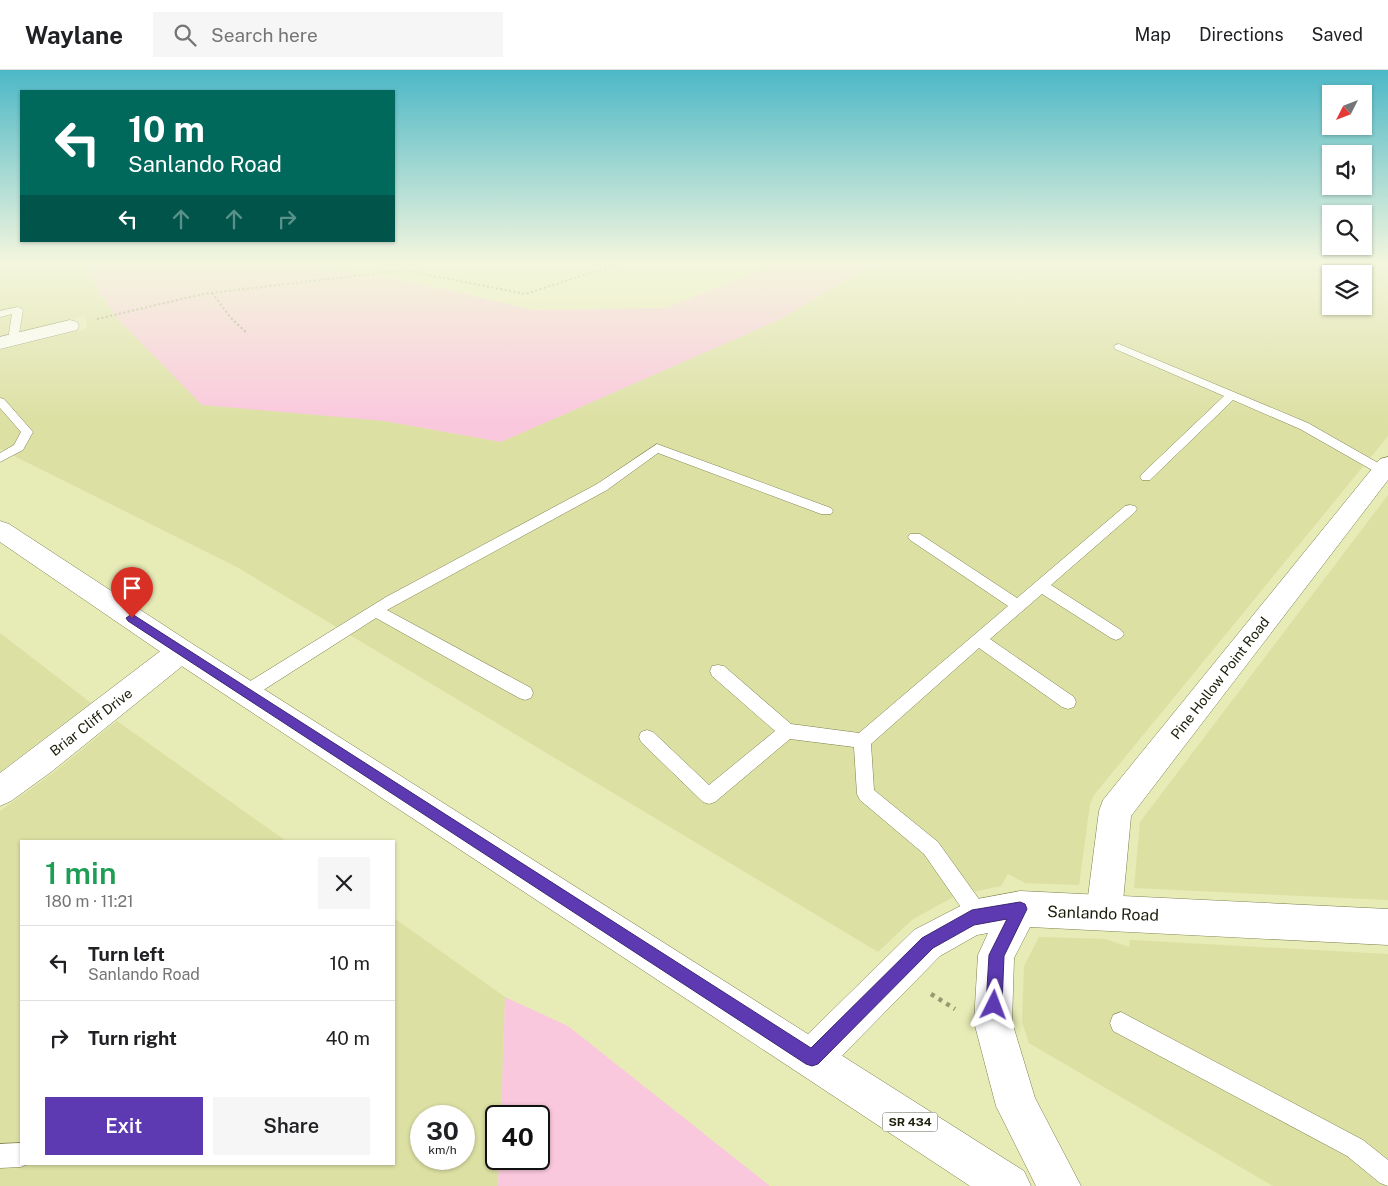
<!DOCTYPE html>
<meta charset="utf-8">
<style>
:root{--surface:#fff;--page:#f6f6f6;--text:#202124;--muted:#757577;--line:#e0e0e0;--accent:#5d3ab2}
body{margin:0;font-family:"Public Sans",sans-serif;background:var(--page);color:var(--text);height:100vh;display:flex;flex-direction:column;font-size:19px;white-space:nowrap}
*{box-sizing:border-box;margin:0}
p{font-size:16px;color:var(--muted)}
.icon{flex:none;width:28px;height:28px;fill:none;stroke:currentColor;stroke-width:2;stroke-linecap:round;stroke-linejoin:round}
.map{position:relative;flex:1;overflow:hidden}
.details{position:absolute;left:20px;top:770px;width:375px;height:325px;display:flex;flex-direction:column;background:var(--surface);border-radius:0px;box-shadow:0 1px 4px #0004}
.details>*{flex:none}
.guide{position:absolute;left:20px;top:20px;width:375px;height:152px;border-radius:0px;box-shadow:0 1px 4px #0004;background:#00695c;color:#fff;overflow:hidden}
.needle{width:32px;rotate:228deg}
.fabs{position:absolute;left:1322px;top:15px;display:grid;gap:10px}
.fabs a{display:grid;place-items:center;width:50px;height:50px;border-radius:0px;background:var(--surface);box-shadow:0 1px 4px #0004;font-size:25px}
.speed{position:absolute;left:410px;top:1035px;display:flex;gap:10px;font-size:25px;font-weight:700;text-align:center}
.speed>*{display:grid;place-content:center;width:65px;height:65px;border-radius:50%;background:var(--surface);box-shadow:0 1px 4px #0004;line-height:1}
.speed small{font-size:12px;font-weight:400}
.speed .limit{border:2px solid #111;border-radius:8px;background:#fff;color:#111}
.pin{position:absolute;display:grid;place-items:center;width:42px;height:42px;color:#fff;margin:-51px -21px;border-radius:50% 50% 50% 0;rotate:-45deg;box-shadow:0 0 5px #0007}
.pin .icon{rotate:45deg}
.me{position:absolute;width:55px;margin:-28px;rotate:3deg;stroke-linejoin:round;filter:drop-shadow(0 0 4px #0008)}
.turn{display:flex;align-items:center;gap:18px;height:105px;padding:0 25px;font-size:22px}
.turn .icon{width:65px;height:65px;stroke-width:2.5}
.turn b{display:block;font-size:35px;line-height:42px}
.lanes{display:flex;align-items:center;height:48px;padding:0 25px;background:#0003;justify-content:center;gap:25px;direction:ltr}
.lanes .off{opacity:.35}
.round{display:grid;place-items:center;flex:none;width:52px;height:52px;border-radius:0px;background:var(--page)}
.summary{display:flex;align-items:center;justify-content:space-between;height:85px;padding:0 25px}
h1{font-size:30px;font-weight:600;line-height:38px;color:#1e9e55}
.cta{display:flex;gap:10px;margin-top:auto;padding:10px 25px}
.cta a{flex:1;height:58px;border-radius:0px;background:var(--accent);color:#fff;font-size:20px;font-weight:600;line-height:58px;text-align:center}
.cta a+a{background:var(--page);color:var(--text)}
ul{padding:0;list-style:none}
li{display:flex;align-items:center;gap:15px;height:75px;padding:0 25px;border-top:1px solid var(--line)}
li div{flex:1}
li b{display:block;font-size:19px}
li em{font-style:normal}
header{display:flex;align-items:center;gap:30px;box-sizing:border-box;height:70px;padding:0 25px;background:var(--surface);border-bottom:1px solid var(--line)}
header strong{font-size:24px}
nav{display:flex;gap:28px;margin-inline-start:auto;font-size:18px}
.search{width:350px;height:45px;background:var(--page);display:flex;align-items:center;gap:12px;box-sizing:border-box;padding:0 18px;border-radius:0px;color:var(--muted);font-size:19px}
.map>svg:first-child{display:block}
</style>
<header>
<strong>Waylane</strong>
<div class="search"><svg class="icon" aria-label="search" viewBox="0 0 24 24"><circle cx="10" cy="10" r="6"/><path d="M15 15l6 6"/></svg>Search here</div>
<nav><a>Map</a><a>Directions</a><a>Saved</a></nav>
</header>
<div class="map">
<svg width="1388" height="1116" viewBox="0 0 1388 1116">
<rect width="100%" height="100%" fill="#e7ebb5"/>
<!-- built -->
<path fill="#dce0a3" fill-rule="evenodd" d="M 0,194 L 83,194 L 115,246 L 384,351 L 501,372 L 781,249 L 857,203 L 889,194 L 1388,194 L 1388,366 L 1094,725 L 1090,734 L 1079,815 L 1025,813 L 1008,804 L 1001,816 L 957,825 L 913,849 L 878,882 L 235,496 L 0,379 L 0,280 L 87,258 L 85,246 L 0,267 ZM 1331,204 L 1364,204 L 1364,236 L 1331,236 Z
M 1388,425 L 1388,830 L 1134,818 L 1140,752 Z
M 0,563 L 91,633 L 0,702 Z
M 117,651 L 286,771 L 21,771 L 21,1094 L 394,1094 L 394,848 L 505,927 L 501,1046 L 496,1046 L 496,1089 L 499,1089 L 498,1116 L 0,1116 L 0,741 L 53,703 ZM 421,1046 L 464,1046 L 464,1089 L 421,1089 Z
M 1039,867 L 1105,869 L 1129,877 L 1130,870 L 1388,884 L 1388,1116 L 1273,1116 L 1029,973 L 1022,952 L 1024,896 Z"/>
<!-- green -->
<path fill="#fac8dd" d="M 83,194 L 323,194 L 306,198 L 358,202 L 445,219 L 533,240 L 666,238 L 775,194 L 889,194 L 857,203 L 781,249 L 501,372 L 384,351 L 202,335 L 115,246 Z
M 505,927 L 568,956 L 770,1116 L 498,1116 L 499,1089 L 539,1089 L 539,1046 L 501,1046 Z"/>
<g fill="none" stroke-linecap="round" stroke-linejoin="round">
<defs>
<path id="lane" d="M 18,237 L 23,240 L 18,270 L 13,273 L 8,270 L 12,244 L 0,247 L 0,241 Z
M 1119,274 L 1308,353 L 1387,398 L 1388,403 L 1383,405 L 1379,404 L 1300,359 L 1233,330 L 1150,410 L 1142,410 L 1140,407 L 1142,404 L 1224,326 L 1115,279 L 1114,277 L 1115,275 Z
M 0,328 L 4,329 L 33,362 L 23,380 L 0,392 L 0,383 L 14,375 L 21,362 L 0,338 Z
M 657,374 L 831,438 L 833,441 L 831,444 L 821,444 L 658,383 L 607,420 L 387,540 L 531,618 L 533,623 L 531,628 L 525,630 L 519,628 L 376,548 L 251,628 L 245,630 L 239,628 L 237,623 L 239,618 L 386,527 L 597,414 Z
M 1130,435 L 1135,436 L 1137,439 L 1135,442 L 1051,515 L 1121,560 L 1124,564 L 1121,568 L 1116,570 L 1111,568 L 1042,524 L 990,569 L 1074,627 L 1076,632 L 1074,637 L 1068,639 L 1062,637 L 979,578 L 871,674 L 874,720 L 938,772 L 986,839 L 989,846 L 986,853 L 979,856 L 972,853 L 924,784 L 860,730 L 857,724 L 854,677 L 790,669 L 715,732 L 709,734 L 703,732 L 641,672 L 639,667 L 641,662 L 647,660 L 653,662 L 709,715 L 775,661 L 712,606 L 710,601 L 712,596 L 718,595 L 724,596 L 791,654 L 859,663 L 1008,536 L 910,470 L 908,467 L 910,464 L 920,464 L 1017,528 L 1125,436 Z
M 1121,942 L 1363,1070 L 1388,1090 L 1388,1116 L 1380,1113 L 1347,1086 L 1113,961 L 1110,953 L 1113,945 Z
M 21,1073 L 21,1094 L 28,1094 L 21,1097 L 0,1098 L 0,1074 Z"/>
<path id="street" d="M 70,250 L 77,252 L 79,256 L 77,260 L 0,279 L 0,267 Z
M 1388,387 L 1388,410 L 1131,746 L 1122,842 L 1117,855 L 1104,860 L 1091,855 L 1086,842 L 1099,741 L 1103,730 L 1380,389 Z
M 181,570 L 191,573 L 195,581 L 191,589 L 51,702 L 11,731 L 0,736 L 0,703 L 171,573 Z"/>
<path id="secondary" d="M 1020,821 L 1388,839 L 1388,875 L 1030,857 L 1014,888 L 1012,952 L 1035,1028 L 1081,1116 L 1036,1116 L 996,1036 L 974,952 L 978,885 L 988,863 L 977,865 L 940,886 L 826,1002 L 812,1008 L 798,1002 L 792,988 L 798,974 L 914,860 L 972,830 Z"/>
<path id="primary" d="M 0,451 L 9,454 L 191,573 L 1024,1101 L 1031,1116 L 970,1116 L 171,589 L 0,472 Z"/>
</defs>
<!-- lane casing -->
<use href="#lane" stroke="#7d804f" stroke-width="1"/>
<!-- street casing -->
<use href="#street" stroke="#7d804f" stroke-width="1"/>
<!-- secondary casing -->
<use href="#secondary" stroke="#7d804f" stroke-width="1"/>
<!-- primary casing -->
<use href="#primary" stroke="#7d804f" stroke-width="1"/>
<!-- path-far1 -->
<path stroke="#979a71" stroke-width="2" stroke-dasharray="2 2.5" stroke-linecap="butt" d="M 212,223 L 231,248 L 247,263
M 97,249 L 203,224 L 404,200 L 525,224 L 619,194"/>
<!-- path -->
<path stroke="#979a71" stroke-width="4.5" stroke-dasharray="4 5" stroke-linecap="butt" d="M 931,924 L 955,939"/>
<!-- lane -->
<use href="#lane" fill="#fff" fill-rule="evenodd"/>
<!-- street -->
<use href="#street" fill="#fff" fill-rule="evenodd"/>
<!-- secondary -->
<use href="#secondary" fill="#fff" fill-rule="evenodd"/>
<!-- primary -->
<use href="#primary" fill="#fff" fill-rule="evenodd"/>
</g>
<!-- sky -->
<linearGradient id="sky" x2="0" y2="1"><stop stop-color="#4cb8c7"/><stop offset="0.55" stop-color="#f4f6de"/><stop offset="1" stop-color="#f4f6de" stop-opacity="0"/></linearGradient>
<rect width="1388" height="350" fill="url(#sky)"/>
<!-- route -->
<path fill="#5d3ab2" stroke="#3c2674" d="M 132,544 L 811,978 L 922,868 L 972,840 L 1020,832 L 1025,834 L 1027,839 L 1004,886 L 1002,935 L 999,941 L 994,943 L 988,941 L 986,935 L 989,885 L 1007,849 L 974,855 L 933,878 L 818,994 L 812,996 L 806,994 L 128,551 L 126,548 Z"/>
<g text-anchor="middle" stroke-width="4" stroke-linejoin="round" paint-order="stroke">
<!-- shield labels -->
<rect fill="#fff" stroke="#606153" stroke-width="1" x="882.5" y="1042.5" width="55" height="19" rx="4"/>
<g font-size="12" font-weight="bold" fill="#1c1d09">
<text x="910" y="1056">SR 434</text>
</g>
<!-- street labels -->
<g font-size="14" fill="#1c1d09" stroke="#fff">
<text transform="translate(1220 608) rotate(-52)" y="5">Pine Hollow Point Road</text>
<text transform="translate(91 652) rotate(-38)" y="5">Briar Cliff Drive</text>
</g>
<!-- near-street labels -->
<g font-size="16" fill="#1c1d09" stroke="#fff">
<text transform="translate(1103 843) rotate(2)" y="6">Sanlando Road</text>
</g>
</g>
</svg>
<div class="fabs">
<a><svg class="needle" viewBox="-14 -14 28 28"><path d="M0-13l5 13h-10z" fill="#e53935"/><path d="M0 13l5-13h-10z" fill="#757577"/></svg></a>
<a><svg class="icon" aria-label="sound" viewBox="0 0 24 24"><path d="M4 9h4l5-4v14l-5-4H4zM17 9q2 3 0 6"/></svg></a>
<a><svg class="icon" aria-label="search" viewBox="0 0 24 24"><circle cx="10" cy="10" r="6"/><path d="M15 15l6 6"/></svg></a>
<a><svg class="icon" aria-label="layers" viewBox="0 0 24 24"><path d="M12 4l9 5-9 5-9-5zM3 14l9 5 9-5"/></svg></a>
</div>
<div class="speed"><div>30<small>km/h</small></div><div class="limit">40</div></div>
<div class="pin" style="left:132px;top:548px;background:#d93025"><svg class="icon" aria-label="arrive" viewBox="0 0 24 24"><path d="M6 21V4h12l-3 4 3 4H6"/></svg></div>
<svg class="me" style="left:994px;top:935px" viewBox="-20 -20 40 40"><path d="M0-17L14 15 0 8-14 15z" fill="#5d3ab2" stroke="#fff" stroke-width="4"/></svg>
<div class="guide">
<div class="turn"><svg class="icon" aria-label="left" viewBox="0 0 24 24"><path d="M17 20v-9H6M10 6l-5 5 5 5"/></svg><div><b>10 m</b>Sanlando Road</div></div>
<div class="lanes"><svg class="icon" aria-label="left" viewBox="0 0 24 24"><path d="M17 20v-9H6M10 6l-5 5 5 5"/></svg><svg class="icon off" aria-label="ahead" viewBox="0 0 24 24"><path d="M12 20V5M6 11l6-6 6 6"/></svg><svg class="icon off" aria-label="ahead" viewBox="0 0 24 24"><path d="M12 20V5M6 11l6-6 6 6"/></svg><svg class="icon off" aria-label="right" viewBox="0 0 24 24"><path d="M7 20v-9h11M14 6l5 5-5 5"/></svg></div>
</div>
<section class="details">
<div class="summary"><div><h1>1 min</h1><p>180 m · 11:21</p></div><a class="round"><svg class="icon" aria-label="close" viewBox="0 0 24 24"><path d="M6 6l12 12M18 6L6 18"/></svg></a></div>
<ul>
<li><svg class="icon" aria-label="left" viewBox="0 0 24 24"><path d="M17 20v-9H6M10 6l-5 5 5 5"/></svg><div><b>Turn left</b><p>Sanlando Road</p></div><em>10 m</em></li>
<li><svg class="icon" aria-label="right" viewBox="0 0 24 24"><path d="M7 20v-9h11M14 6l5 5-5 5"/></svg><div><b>Turn right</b></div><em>40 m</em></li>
</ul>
<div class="cta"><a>Exit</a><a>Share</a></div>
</section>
</div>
